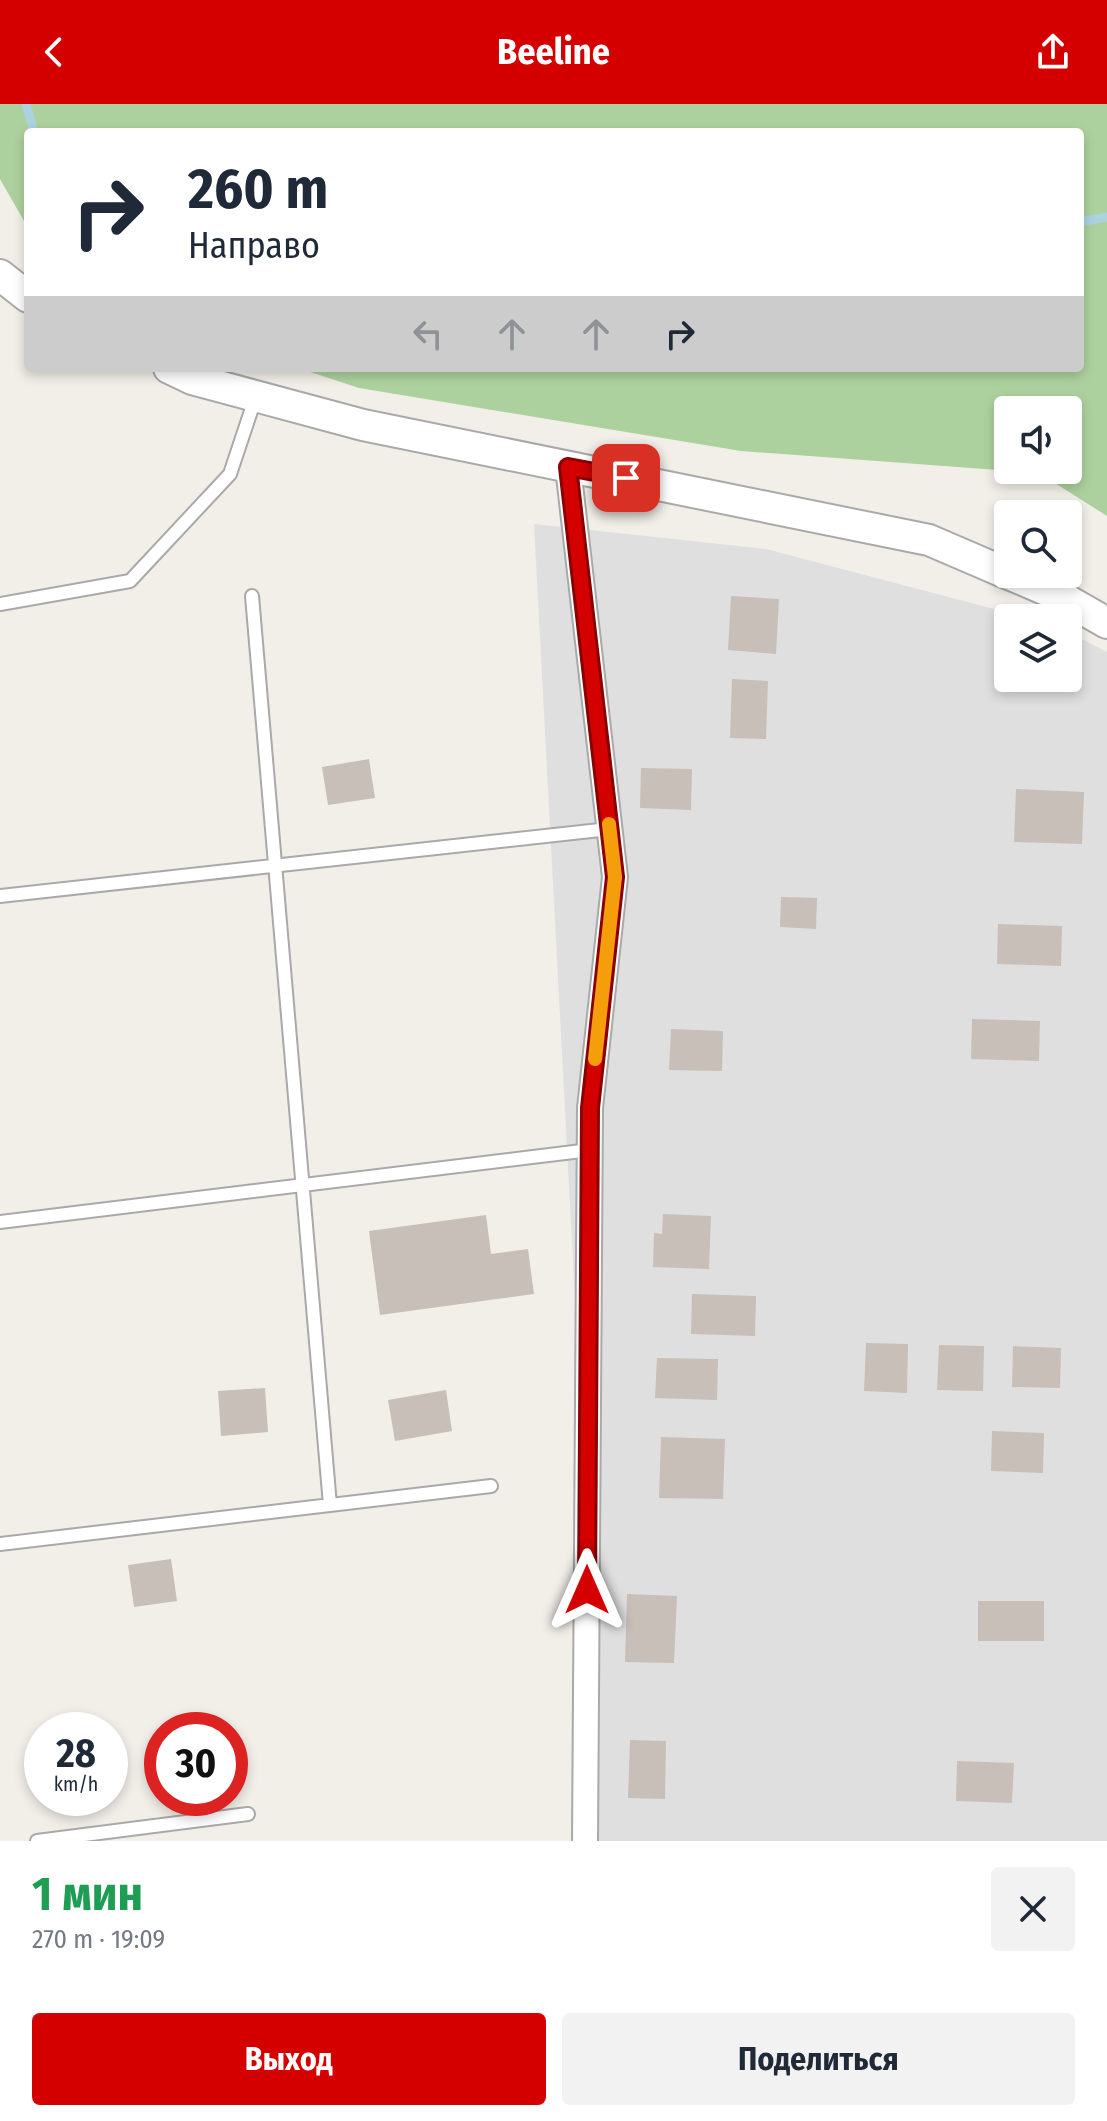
<!DOCTYPE html>
<html lang="ru">
<meta charset="utf-8">
<style>
:root{--surface:#fff;--page:#f2f2f3;--text:#1f2937;--muted:#747a83;--accent:#d40000}
body{margin:0;font-family:"Fira Sans Condensed",sans-serif;background:var(--page);color:var(--text);height:100vh;display:flex;flex-direction:column;font-size:30px;white-space:nowrap}
*{box-sizing:border-box;margin:0}
p{font-size:26px;color:var(--muted)}
.icon{flex:none;width:44px;height:44px;fill:none;stroke:currentColor;stroke-width:2;stroke-linecap:round;stroke-linejoin:round}
.map{position:relative;height:1737px;overflow:hidden}
.drawer{display:flex;flex-direction:column;background:var(--surface);flex:1}
.drawer>*{flex:none}
.hud{position:absolute;left:24px;top:24px;width:1060px;height:244px;border-radius:8px;box-shadow:0 4px 12px #0003;background:#fff;color:var(--text);overflow:hidden}
.controls{position:absolute;left:994px;top:292px;display:grid;gap:16px}
.controls a{display:grid;place-items:center;width:88px;height:88px;border-radius:8px;background:var(--surface);box-shadow:0 4px 12px #0003;font-size:40px}
.speed{position:absolute;left:24px;top:1608px;display:flex;gap:16px;font-size:40px;font-weight:700;text-align:center}
.speed>*{display:grid;place-content:center;width:104px;height:104px;border-radius:50%;background:var(--surface);box-shadow:0 4px 12px #0003;line-height:1}
.speed small{font-size:20px;font-weight:400}
.speed .limit{border:12px solid #d22;background:#fff;color:#111}
.pin{position:absolute;display:grid;place-items:center;width:68px;height:68px;color:#fff;margin:-34px;border-radius:16px;box-shadow:0 4px 12px #0006}
.me{position:absolute;width:88px;margin:-44px;rotate:0deg;stroke-linejoin:round;filter:drop-shadow(0 0 6px #0008)}
.turn{display:flex;align-items:center;gap:28px;height:168px;padding:0 32px;font-size:36px}
.turn .icon{width:104px;height:104px;stroke-width:2.5}
.turn b{display:block;font-size:56px;line-height:68px}
.lanes{display:flex;align-items:center;height:76px;padding:0 32px;background:#0003;justify-content:center;gap:40px;direction:ltr}
.lanes .off{opacity:.35}
.round{display:grid;place-items:center;flex:none;width:84px;height:84px;border-radius:8px;background:var(--page)}
.summary{display:flex;align-items:center;justify-content:space-between;height:136px;padding:0 32px}
h1{font-size:48px;font-weight:700;line-height:60px;color:#1e9e55}
.action{display:flex;gap:16px;margin-top:auto;padding:16px 32px}
.action a{flex:1;height:92px;border-radius:8px;background:var(--accent);color:#fff;font-size:32px;font-weight:700;line-height:92px;text-align:center}
.action a+a{background:var(--page);color:var(--text)}
header{display:flex;justify-content:space-between;align-items:center;height:104px;padding:0 32px;background:var(--accent);color:#fff;font-size:36px;font-weight:700}
.map>svg:first-child{display:block}
</style>
<header><svg class="icon" aria-label="back" viewBox="0 0 24 24"><path d="M15 5l-7 7 7 7"/></svg>Beeline<svg class="icon" aria-label="share" viewBox="0 0 24 24"><path d="M12 15V3M7 8l5-5 5 5M5 13v7h14v-7"/></svg></header>
<div class="map">
<svg width="1107" height="1737" viewBox="0 0 1107 1737">
<rect width="100%" height="100%" fill="#f2efe9"/>
<!-- residential -->
<path fill="#e0dfdf" d="M 534,420 L 766,445 L 1028,514 L 1008,514 L 1008,574 L 1068,574 L 1068,528 L 1107,548 L 1107,1737 L 582,1737 L 590,1479 Z"/>
<!-- forest -->
<path fill="#add19e" fill-rule="evenodd" d="M 0,0 L 1107,0 L 1107,412 L 1039,369 L 741,347 L 359,284 L 298,264 L 1080,264 L 1080,28 L 28,28 L 28,124 L 0,75 ZM 1008,306 L 1068,306 L 1068,366 L 1008,366 Z"/>
<g fill="none" stroke-linecap="round" stroke-linejoin="round">
<!-- stream -->
<path stroke="#aad3df" stroke-width="9" d="M 26,0 L 34,28
M 1080,118 L 1107,113"/>
</g>
<!-- building -->
<path fill="#c7bfb8" d="M 731,492 L 779,495 L 776,550 L 728,546 Z
M 732,575 L 768,577 L 766,635 L 730,634 Z
M 369,655 L 375,694 L 328,701 L 322,663 Z
M 641,664 L 692,665 L 691,706 L 640,704 Z
M 1016,685 L 1084,688 L 1082,740 L 1014,738 Z
M 781,793 L 817,794 L 816,825 L 780,823 Z
M 998,820 L 1062,822 L 1061,862 L 997,860 Z
M 972,915 L 1040,917 L 1039,957 L 971,955 Z
M 671,925 L 723,927 L 722,967 L 669,966 Z
M 663,1110 L 711,1112 L 709,1165 L 653,1163 L 654,1129 L 662,1130 Z
M 486,1111 L 491,1150 L 528,1145 L 534,1190 L 380,1211 L 369,1127 Z
M 692,1190 L 756,1192 L 755,1232 L 691,1230 Z
M 866,1239 L 908,1240 L 907,1289 L 864,1287 Z
M 939,1241 L 984,1242 L 983,1287 L 937,1286 Z
M 1013,1242 L 1061,1244 L 1060,1284 L 1012,1283 Z
M 657,1254 L 718,1255 L 717,1296 L 655,1294 Z
M 265,1284 L 268,1328 L 221,1332 L 218,1287 Z
M 446,1286 L 452,1327 L 395,1337 L 388,1296 Z
M 992,1327 L 1044,1329 L 1043,1369 L 991,1367 Z
M 661,1333 L 725,1335 L 723,1395 L 659,1394 Z
M 171,1455 L 177,1497 L 134,1503 L 128,1461 Z
M 627,1490 L 677,1492 L 674,1559 L 625,1558 Z
M 978,1497 L 1044,1497 L 1044,1537 L 978,1537 Z
M 630,1636 L 666,1637 L 665,1695 L 628,1694 Z
M 957,1657 L 1014,1659 L 1012,1699 L 956,1697 Z"/>
<g fill="none" stroke-linecap="round" stroke-linejoin="round">
<defs>
<path id="service" d="M 252,492 L 330,1401
M 0,500 L 130,477 L 230,370 L 256,292
M 0,792 L 609,725
M 0,1118 L 590,1046
M 0,1440 L 491,1382
M 37,1737 L 248,1710"/>
<path id="minor" d="M 568,363 L 615,773 L 590,1004 L 585,1737"/>
<path id="tertiary" d="M 0,171 L 28,193
M 169,264 L 192,275 L 363,321 L 929,436 L 1008,470
M 1009,470 L 1058,491 L 1107,519"/>
</defs>
<!-- service casing -->
<use href="#service" stroke="#a9a9a9" stroke-width="16"/>
<!-- minor casing -->
<use href="#minor" stroke="#a9a9a9" stroke-width="28"/>
<!-- tertiary casing -->
<use href="#tertiary" stroke="#a9a9a9" stroke-width="34"/>
<!-- service -->
<use href="#service" stroke="#fff" stroke-width="12"/>
<!-- minor -->
<use href="#minor" stroke="#fff" stroke-width="24"/>
<!-- tertiary -->
<use href="#tertiary" stroke="#fff" stroke-width="30"/>
</g>
<g fill="none" stroke-linecap="round" stroke-linejoin="round">
<defs>
<path id="route" d="M 587,1486 L 590,1004 L 615,773 L 568,363 L 626,374"/>
</defs>
<!-- route casing -->
<use href="#route" stroke="#8a0000" stroke-width="20"/>
<!-- route -->
<use href="#route" stroke="#d40000" stroke-width="14"/>
<!-- slow -->
<path stroke="#f59e0b" stroke-width="14" d="M 595,955 L 615,773 L 609,720"/>
</g>
</svg>
<div class="controls">
<a><svg class="icon" aria-label="sound" viewBox="0 0 24 24"><path d="M4 9h4l5-4v14l-5-4H4zM17 9q2 3 0 6"/></svg></a>
<a><svg class="icon" aria-label="search" viewBox="0 0 24 24"><circle cx="10" cy="10" r="6"/><path d="M15 15l6 6"/></svg></a>
<a><svg class="icon" aria-label="layers" viewBox="0 0 24 24"><path d="M12 4l9 5-9 5-9-5zM3 14l9 5 9-5"/></svg></a>
</div>
<div class="speed"><div>28<small>km/h</small></div><div class="limit">30</div></div>
<div class="pin" style="left:626px;top:374px;background:#d93025"><svg class="icon" aria-label="arrive" viewBox="0 0 24 24"><path d="M6 21V4h12l-3 4 3 4H6"/></svg></div>
<svg class="me" style="left:587px;top:1486px" viewBox="-20 -20 40 40"><path d="M0-17L14 15 0 8-14 15z" fill="#d40000" stroke="#fff" stroke-width="4"/></svg>
<div class="hud">
<div class="turn"><svg class="icon" aria-label="right" viewBox="0 0 24 24"><path d="M7 20v-9h11M14 6l5 5-5 5"/></svg><div><b>260 m</b>Направо</div></div>
<div class="lanes"><svg class="icon off" aria-label="left" viewBox="0 0 24 24"><path d="M17 20v-9H6M10 6l-5 5 5 5"/></svg><svg class="icon off" aria-label="ahead" viewBox="0 0 24 24"><path d="M12 20V5M6 11l6-6 6 6"/></svg><svg class="icon off" aria-label="ahead" viewBox="0 0 24 24"><path d="M12 20V5M6 11l6-6 6 6"/></svg><svg class="icon" aria-label="right" viewBox="0 0 24 24"><path d="M7 20v-9h11M14 6l5 5-5 5"/></svg></div>
</div>
</div>
<section class="drawer">
<div class="summary"><div><h1>1 мин</h1><p>270 m · 19:09</p></div><a class="round"><svg class="icon" aria-label="close" viewBox="0 0 24 24"><path d="M6 6l12 12M18 6L6 18"/></svg></a></div>
<div class="action"><a>Выход</a><a>Поделиться</a></div>
</section>
